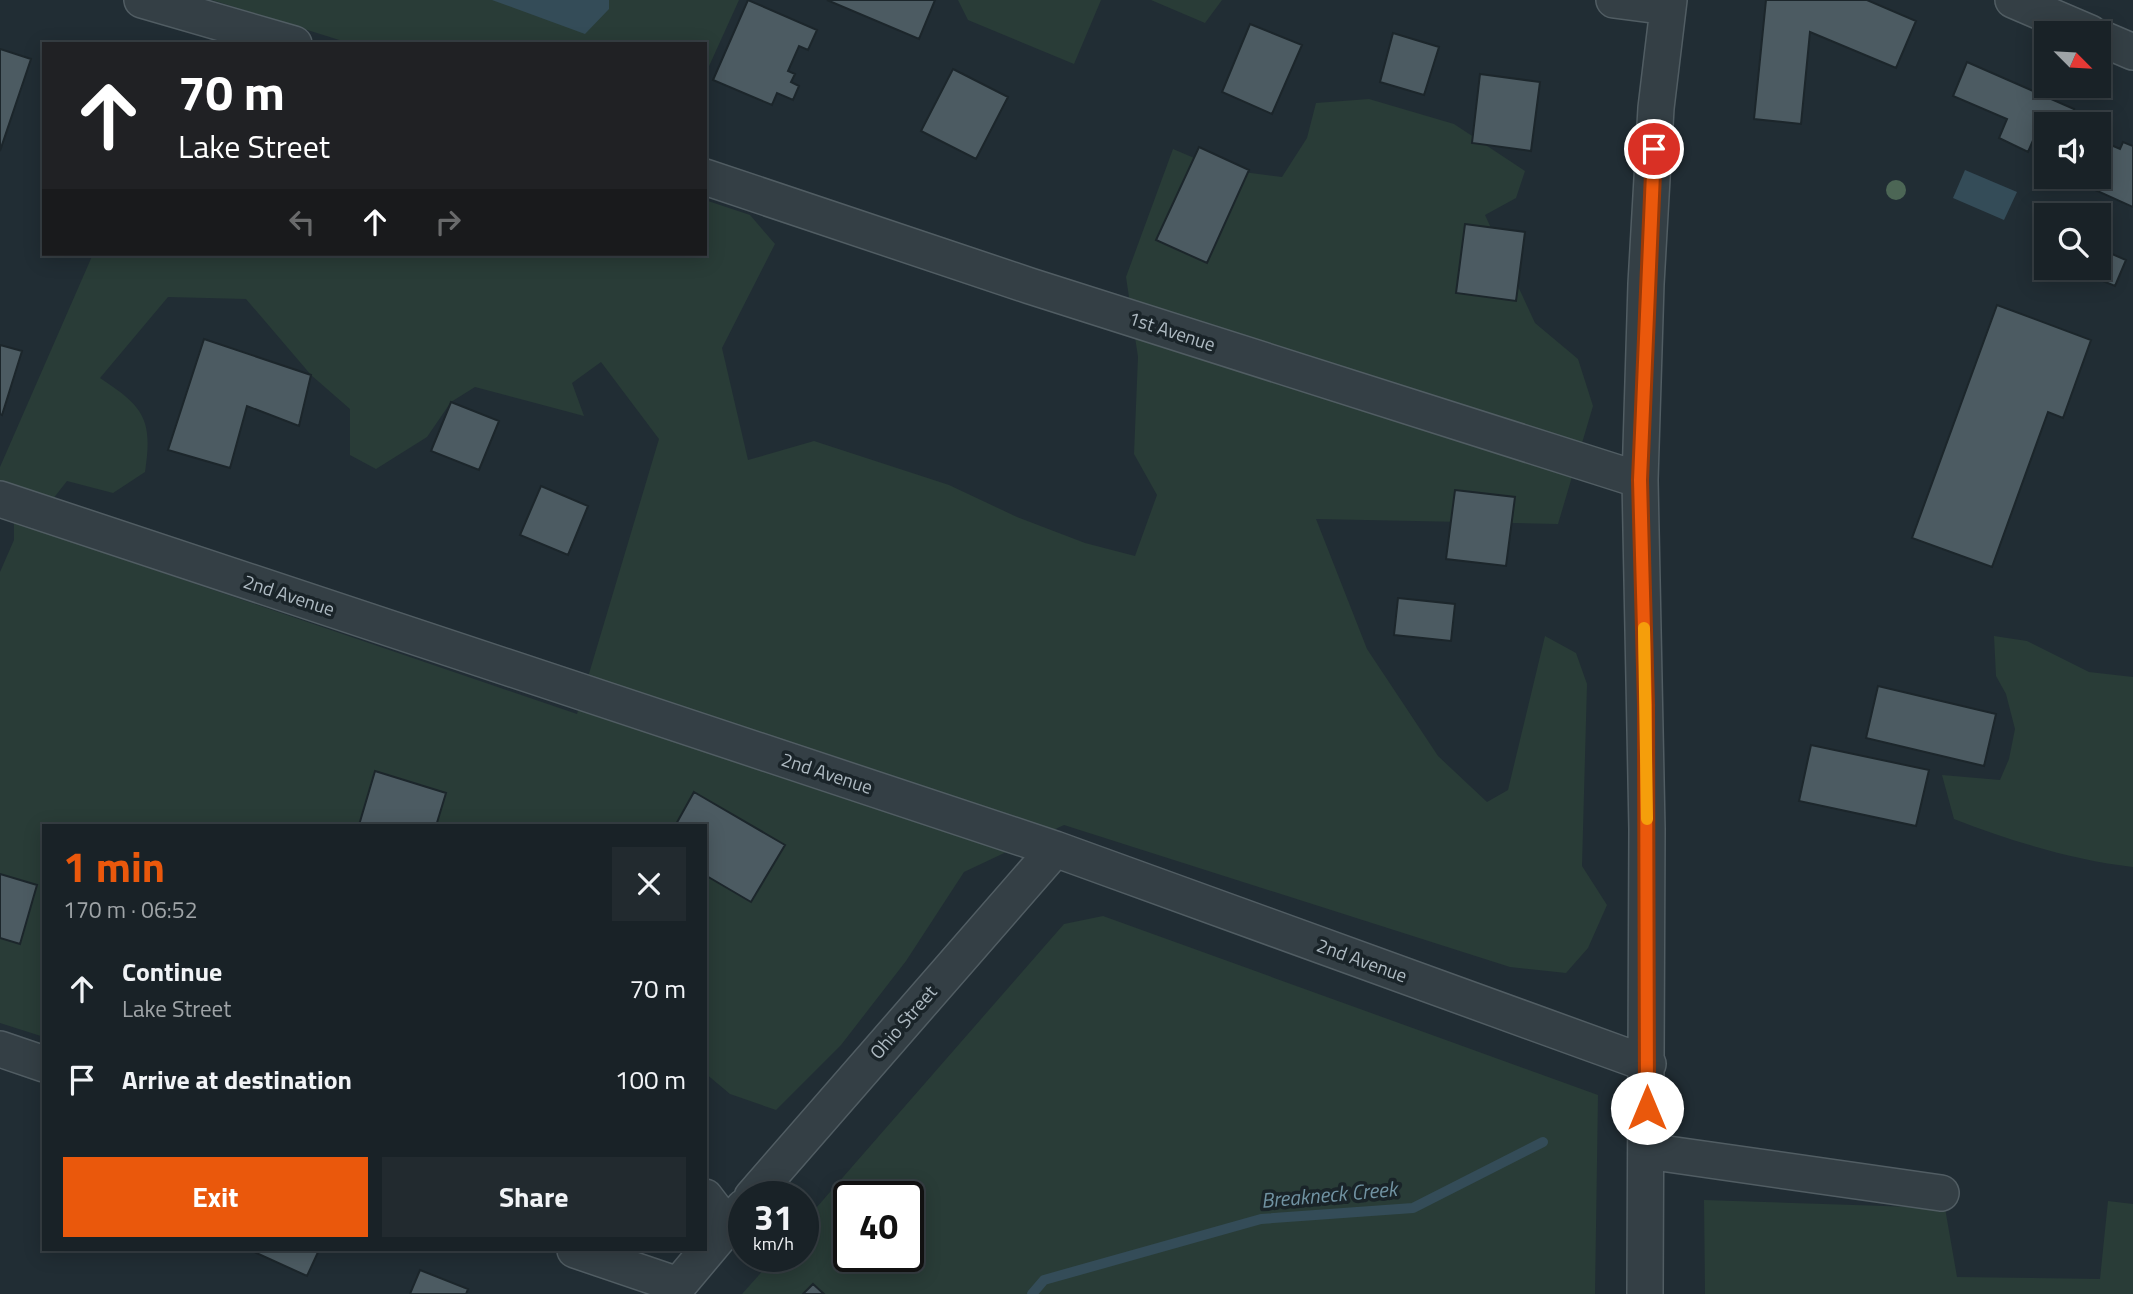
<!DOCTYPE html>
<meta charset="utf-8">
<style>
:root{--surface:#192227;--page:#222a2f;--text:#f1f3f6;--muted:#9fa4a7;--line:#373f44;--accent:#ea580c}
body{margin:0;font-family:"Titillium Web",sans-serif;background:var(--page);color:var(--text);height:100vh;display:flex;flex-direction:column;font-size:26px;white-space:nowrap}
*{box-sizing:border-box;margin:0}
p{font-size:23px;color:var(--muted)}
.icon{flex:none;width:38px;height:38px;fill:none;stroke:currentColor;stroke-width:2;stroke-linecap:round;stroke-linejoin:round}
.map{position:relative;flex:1;overflow:hidden}
.side{position:absolute;left:42px;top:824px;width:665px;height:427px;display:flex;flex-direction:column;background:var(--surface);border-radius:0px;box-shadow:0 4px 18px #0003,0 0 0 2px var(--line)}
.side>*{flex:none}
.guide{position:absolute;left:42px;top:42px;width:665px;height:214px;border-radius:0px;box-shadow:0 4px 18px #0003,0 0 0 2px var(--line);background:#202124;color:#fff;overflow:hidden}
.needle{width:46px;rotate:114deg}
.tools{position:absolute;left:2034px;top:21px;display:grid;gap:14px}
.tools a{display:grid;place-items:center;width:77px;height:77px;border-radius:0px;background:var(--surface);box-shadow:0 4px 18px #0003,0 0 0 2px var(--line);font-size:35px}
.speed{position:absolute;left:728px;top:1181px;display:flex;gap:14px;font-size:35px;font-weight:700;text-align:center}
.speed>*{display:grid;place-content:center;width:91px;height:91px;border-radius:50%;background:var(--surface);box-shadow:0 4px 18px #0003,0 0 0 2px var(--line);line-height:1}
.speed small{font-size:18px;font-weight:400}
.speed .limit{border:4px solid #111;border-radius:10px;background:#fff;color:#111}
.pin{position:absolute;display:grid;place-items:center;width:60px;height:60px;color:#fff;margin:-30px;border:4px solid #fff;border-radius:50%;box-shadow:0 2px 7px #0007}
.me{position:absolute;width:77px;margin:-38px;rotate:0deg;stroke-linejoin:round;filter:drop-shadow(0 0 5px #0008)}
.turn{display:flex;align-items:center;gap:24px;height:147px;padding:0 21px;font-size:32px}
.turn .icon{width:91px;height:91px;stroke-width:2.5}
.turn b{display:block;font-size:49px;line-height:60px}
.lanes{display:flex;align-items:center;height:66px;padding:0 21px;background:#0003;justify-content:center;gap:35px;direction:ltr}
.lanes .off{opacity:.35}
.round{display:grid;place-items:center;flex:none;width:74px;height:74px;border-radius:0px;background:var(--page)}
.overview{display:flex;align-items:center;justify-content:space-between;height:119px;padding:0 21px}
h1{font-size:42px;font-weight:700;line-height:52px;color:var(--accent)}
.cta{display:flex;gap:14px;margin-top:auto;padding:14px 21px}
.cta a{flex:1;height:80px;border-radius:0px;background:var(--accent);color:#fff;font-size:28px;font-weight:700;line-height:80px;text-align:center}
.cta a+a{background:var(--page);color:var(--text)}
ul{padding:0;list-style:none}
li{display:flex;align-items:center;gap:21px;height:91px;padding:0 21px}
li div{flex:1}
li b{display:block;font-size:26px}
li em{font-style:normal}
.map>svg:first-child{display:block}
</style>
<div class="map">
<svg width="2133" height="1294" viewBox="0 0 2133 1294">
<rect width="100%" height="100%" fill="#212d34"/>
<!-- green -->
<path fill="#293c37" fill-rule="evenodd" d="M 212,0 L 739,0 L 705,75 L 705,44 L 352,44 Z
M 958,0 L 1101,0 L 1074,64 L 968,20 Z
M 1151,0 L 1222,0 L 1205,23 Z
M 1369,99 L 1454,124 L 1525,171 L 1516,198 L 1485,215 L 1535,323 L 1578,359 L 1593,406 L 1558,524 L 1316,519 L 1367,649 L 1438,756 L 1487,802 L 1508,790 L 1545,636 L 1576,653 L 1587,684 L 1582,866 L 1607,905 L 1588,948 L 1566,973 L 1510,967 L 1064,825 L 964,872 L 906,961 L 841,1045 L 776,1110 L 730,1094 L 705,1073 L 705,826 L 44,826 L 44,1037 L 0,1023 L 0,572 L 14,540 L 14,522 L 577,714 L 659,439 L 601,362 L 572,383 L 584,416 L 475,387 L 451,402 L 427,437 L 376,469 L 350,455 L 350,409 L 311,375 L 246,299 L 168,297 L 100,378 C 144,407 153,419 145,472 L 113,493 L 67,481 L 49,504 L 0,497 L 0,467 L 93,254 L 705,254 L 705,200 L 750,215 L 775,244 L 722,348 L 748,460 L 814,441 L 949,485 L 1017,517 L 1085,543 L 1135,556 L 1157,495 L 1134,454 L 1138,357 L 1126,277 L 1173,149 L 1220,169 L 1282,177 L 1307,138 L 1316,103 Z
M 1994,636 L 2027,641 L 2089,672 L 2133,677 L 2133,867 C 2072,860 2011,841 1954,819 L 1942,775 L 2000,780 L 2009,759 L 2015,729 L 2006,694 L 1996,676 Z
M 1103,916 L 1598,1095 L 1595,1294 L 742,1294 L 775,1257 L 803,1256 L 803,1223 L 1064,924 ZM 849,1197 L 908,1197 L 908,1256 L 849,1256 Z
M 1704,1200 L 1945,1208 L 1957,1277 L 2100,1279 L 2108,1201 L 2133,1204 L 2133,1294 L 1705,1294 Z"/>
<!-- water -->
<path fill="#344c58" d="M 492,0 L 609,0 L 609,9 L 585,34 Z
M 1965,170 L 2017,192 L 2004,220 L 1953,198 Z"/>
<g fill="none" stroke-linecap="round" stroke-linejoin="round">
<!-- stream -->
<path stroke="#344c58" stroke-width="10" d="M 1032,1294 L 1044,1280 L 1261,1219 L 1413,1208 L 1543,1142"/>
</g>
<!-- building -->
<path fill="#4c5b62" stroke="#1c262b" stroke-width="2" d="M 748,0 L 817,30 L 808,50 L 799,46 L 788,71 L 795,74 L 791,82 L 799,86 L 793,100 L 777,93 L 772,105 L 713,80 Z
M 827,0 L 935,0 L 919,39 Z
M 1766,0 L 1867,0 L 1916,21 L 1896,68 L 1810,32 L 1801,124 L 1754,119 Z
M 1250,24 L 1302,45 L 1272,114 L 1222,92 Z
M 1393,33 L 1439,47 L 1424,95 L 1380,82 Z
M 0,49 L 31,59 L 0,151 Z
M 1967,62 L 2074,109 L 2067,124 L 2046,124 L 2046,143 L 2034,138 L 2028,152 L 1999,138 L 2007,119 L 1953,96 Z
M 953,69 L 1008,97 L 976,159 L 921,131 Z
M 1480,74 L 1540,82 L 1531,151 L 1472,143 Z
M 2104,142 L 2120,149 L 2123,142 L 2133,146 L 2133,207 L 2084,185 L 2088,177 L 2098,177 L 2098,154 Z
M 1199,147 L 1249,170 L 1207,263 L 1156,240 Z
M 1465,224 L 1525,232 L 1516,301 L 1456,293 Z
M 2105,251 L 2126,260 L 2115,286 L 2093,277 Z
M 1997,305 L 2091,340 L 2063,418 L 2048,412 L 1992,567 L 1912,538 Z
M 204,339 L 311,375 L 299,426 L 247,406 L 230,468 L 168,450 Z
M 0,345 L 22,351 L 2,415 L 0,414 Z
M 451,402 L 499,421 L 479,470 L 431,451 Z
M 541,486 L 588,506 L 568,555 L 520,535 Z
M 1455,490 L 1515,497 L 1506,566 L 1446,559 Z
M 1398,598 L 1455,604 L 1451,641 L 1394,635 Z
M 1878,686 L 1996,714 L 1984,766 L 1866,738 Z
M 1811,745 L 1929,770 L 1916,826 L 1799,801 Z
M 375,771 L 446,793 L 436,826 L 359,825 Z
M 694,792 L 785,845 L 751,902 L 705,875 L 705,826 L 675,826 Z
M 0,874 L 37,885 L 20,944 L 0,938 Z
M 250,1250 L 319,1250 L 307,1276 Z
M 420,1270 L 468,1289 L 466,1294 L 410,1294 Z
M 813,1284 L 824,1294 L 803,1294 Z"/>
<g fill="none" stroke-linecap="round" stroke-linejoin="round">
<defs>
<path id="minor" d="M 142,0 L 294,44
M 1614,0 L 1668,7
M 2013,0 L 2090,33
M 2098,37 L 2133,52
M 705,177 L 1030,286 L 1640,480
M 0,499 L 1055,849 L 1648,1064
M 0,1049 L 44,1064
M 1647,1151 L 1941,1193
M 705,1197 L 728,1227
M 752,1197 L 1055,849
M 575,1250 L 678,1285
M 671,1294 L 744,1207
M 1645,1294 L 1647,829 L 1640,480 L 1646,284 L 1656,108 L 1669,0"/>
</defs>
<!-- minor casing -->
<use href="#minor" stroke="#515d63" stroke-width="38"/>
<!-- minor -->
<use href="#minor" stroke="#343f45" stroke-width="35"/>
</g>
<!-- trees -->
<circle fill="#4c6655" cx="1896" cy="190" r="10"/>
<g fill="none" stroke-linecap="round" stroke-linejoin="round">
<defs>
<path id="route" d="M 1647,1108 L 1646,705 L 1640,480 L 1654,149"/>
</defs>
<!-- route casing -->
<use href="#route" stroke="#983908" stroke-width="18"/>
<!-- route -->
<use href="#route" stroke="#ea580c" stroke-width="12"/>
<!-- slow -->
<path stroke="#f59e0b" stroke-width="12" d="M 1644,628 L 1647,819"/>
</g>
<g text-anchor="middle" stroke-width="7" stroke-linejoin="round" paint-order="stroke">
<!-- street labels -->
<g font-size="19" fill="#aebac2" stroke="#1a2429">
<text transform="translate(1172 331) rotate(18)" y="7">1st Avenue</text>
<text transform="translate(289 595) rotate(18)" y="7">2nd Avenue</text>
<text transform="translate(827 773) rotate(18)" y="7">2nd Avenue</text>
<text transform="translate(1362 960) rotate(20)" y="7">2nd Avenue</text>
<text transform="translate(903 1022) rotate(-49)" y="7">Ohio Street</text>
</g>
<!-- water labels -->
<g font-size="21" font-style="italic" fill="#7193a3" stroke="#1a2429">
<text transform="translate(1329 1195) rotate(-5)" y="7">Breakneck Creek</text>
</g>
</g>
</svg>
<div class="tools">
<a><svg class="needle" viewBox="-14 -14 28 28"><path d="M0-13l5 13h-10z" fill="#e53935"/><path d="M0 13l5-13h-10z" fill="#9fa4a7"/></svg></a>
<a><svg class="icon" aria-label="sound" viewBox="0 0 24 24"><path d="M4 9h4l5-4v14l-5-4H4zM17 9q2 3 0 6"/></svg></a>
<a><svg class="icon" aria-label="search" viewBox="0 0 24 24"><circle cx="10" cy="10" r="6"/><path d="M15 15l6 6"/></svg></a>
</div>
<div class="speed"><div>31<small>km/h</small></div><div class="limit">40</div></div>
<div class="pin" style="left:1654px;top:149px;background:#d93025"><svg class="icon" aria-label="arrive" viewBox="0 0 24 24"><path d="M6 21V4h12l-3 4 3 4H6"/></svg></div>
<svg class="me" style="left:1647px;top:1108px" viewBox="-20 -20 40 40"><circle r="19" fill="#fff"/><path d="M0-13L10 11 0 6-10 11z" fill="#ea580c"/></svg>
<div class="guide">
<div class="turn"><svg class="icon" aria-label="ahead" viewBox="0 0 24 24"><path d="M12 20V5M6 11l6-6 6 6"/></svg><div><b>70 m</b>Lake Street</div></div>
<div class="lanes"><svg class="icon off" aria-label="left" viewBox="0 0 24 24"><path d="M17 20v-9H6M10 6l-5 5 5 5"/></svg><svg class="icon" aria-label="ahead" viewBox="0 0 24 24"><path d="M12 20V5M6 11l6-6 6 6"/></svg><svg class="icon off" aria-label="right" viewBox="0 0 24 24"><path d="M7 20v-9h11M14 6l5 5-5 5"/></svg></div>
</div>
<section class="side">
<div class="overview"><div><h1>1 min</h1><p>170 m · 06:52</p></div><a class="round"><svg class="icon" aria-label="close" viewBox="0 0 24 24"><path d="M6 6l12 12M18 6L6 18"/></svg></a></div>
<ul>
<li><svg class="icon" aria-label="ahead" viewBox="0 0 24 24"><path d="M12 20V5M6 11l6-6 6 6"/></svg><div><b>Continue</b><p>Lake Street</p></div><em>70 m</em></li>
<li><svg class="icon" aria-label="arrive" viewBox="0 0 24 24"><path d="M6 21V4h12l-3 4 3 4H6"/></svg><div><b>Arrive at destination</b></div><em>100 m</em></li>
</ul>
<div class="cta"><a>Exit</a><a>Share</a></div>
</section>
</div>
